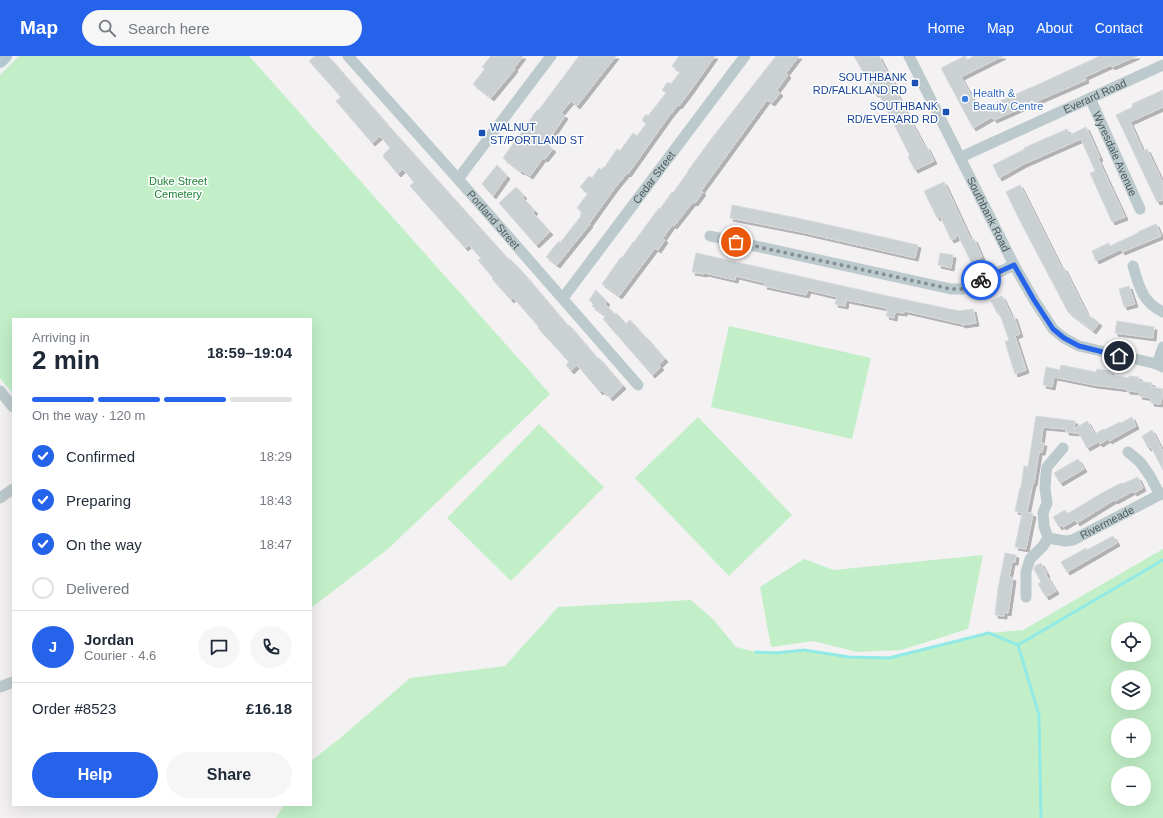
<!DOCTYPE html>
<html lang="en">
<head>
<meta charset="utf-8">
<style>
  :root { --surface:#fff; --page:#f6f6f7; --text:#1f2937; --muted:#747a83; --line:#e0e1e3; --accent:#2563eb }
  body { margin:0; font-family:Arial,sans-serif; background:var(--page); color:var(--text); height:100vh; display:flex; flex-direction:column; font-size:15px; white-space:nowrap }
  * { box-sizing:border-box; margin:0 }
  p { font-size:13px; color:var(--muted) }
  .icon { flex:none; width:22px; height:22px; fill:none; stroke:currentColor; stroke-width:2; stroke-linecap:round; stroke-linejoin:round }
  .map { position:relative; flex:1; overflow:hidden }
  .panel { position:absolute; left:12px; top:262px; width:300px; height:488px; display:flex; flex-direction:column; background:var(--surface); border-radius:0px; box-shadow:0 4px 16px #0002 }
  .panel>* { flex:none }
  .controls { position:absolute; left:1111px; top:566px; display:grid; gap:8px }
  .controls a { display:grid; place-items:center; width:40px; height:40px; border-radius:50%; background:var(--surface); box-shadow:0 4px 16px #0002; font-size:20px }
  .pin { position:absolute; display:grid; place-items:center; width:34px; height:34px; color:#fff; margin:-17px; border:2px solid #fff; border-radius:50%; box-shadow:0 1px 4px #0007 }
  .courier { position:absolute; display:grid; place-items:center; width:40px; height:40px; margin:-20px; border:3px solid #2563eb; border-radius:50%; background:#fff; color:#222; box-shadow:0 1px 5px #0007 }
  .headline em { font-style:normal; font-weight:800 }
  .headline div { display:flex; flex-direction:column-reverse }
  .headline { display:flex; align-items:center; justify-content:space-between; height:68px; padding:0 20px }
  h1 { font-size:26px; font-weight:800; line-height:30px }
  .bar { display:grid; grid-template-columns:repeat(4,1fr); gap:6px 4px; align-content:center; height:48px; padding:0 20px }
  .bar i { height:5px; border-radius:3px; background:var(--line) }
  .bar .active { background:var(--accent) }
  .bar p { grid-column:span 4 }
  .line { display:flex; align-items:center; gap:10px; padding:0 20px; border-top:1px solid var(--line) }
  .line div { flex:1 }
  .round { display:grid; place-items:center; flex:none; width:42px; height:42px; border-radius:21px; background:var(--page) }
  ol { padding:0 20px; list-style:none }
  li { display:flex; align-items:center; gap:12px; height:44px }
  li p { margin-inline-start:auto }
  li .icon { padding:4px; border-radius:50%; background:var(--accent); color:#fff; stroke-width:4 }
  li:last-child { color:var(--muted) }
  li i { width:22px; height:22px; border:2px solid var(--line); border-radius:50% }
  .button { display:flex; gap:8px; margin-top:auto; padding:8px 20px }
  .button a { flex:1; height:46px; border-radius:24px; background:var(--accent); color:#fff; font-size:16px; font-weight:800; line-height:46px; text-align:center }
  .button a+a { background:var(--page); color:var(--text) }
  header { display:flex; align-items:center; gap:24px; box-sizing:border-box; height:56px; padding:0 20px; background:var(--accent); color:#fff }
  header strong { font-size:19px }
  nav { display:flex; gap:22px; margin-inline-start:auto; font-size:14px }
  .search { width:280px; height:36px; background:var(--page); display:flex; align-items:center; gap:10px; box-sizing:border-box; padding:0 14px; border-radius:22px; color:var(--muted); font-size:15px }
  .map>svg:first-child { display:block }
  .green { fill:#c2efc8; fill-rule:evenodd }
  .lines { fill:none; stroke-linecap:round; stroke-linejoin:round }
  .stream { stroke:#91eae5; stroke-width:3 }
  .building { fill:#cbd0d3; stroke:#d6d9dc; filter:url(#shadow) }
  .minor { stroke:#bdcacd; stroke-width:11 }
  .major { stroke:#b2c8cf; stroke-width:14 }
  .done { stroke:#848f92; stroke-width:4; stroke-dasharray:0 7.2 }
  .route { stroke:#2563eb; stroke-width:5 }
  .transit-dot { fill:#1a4fb4; stroke:#fff; stroke-width:1.5 }
  .shop-dot { fill:#3f7fe0; stroke:#fff; stroke-width:1.5 }
  .labels { text-anchor:middle; dominant-baseline:central; stroke-width:3; stroke-linejoin:round; paint-order:stroke }
  .transit-label { font-size:11px; fill:#164399; stroke:#fff; text-anchor:end }
  .shop-label { font-size:11px; fill:#366cbe; stroke:#fff; text-anchor:start }
  .street-label { font-size:11px; fill:#495a5e; stroke:#fff }
  .park-label { font-size:11px; fill:#1b7f32; stroke:#fff }
</style>
</head>
<body>
<header>
<strong>Map</strong>
<div class="search"><svg class="icon" aria-label="search" viewBox="0 0 24 24"><circle cx="10" cy="10" r="6"/><path d="M15 15l6 6"/></svg>Search here</div>
<nav><a>Home</a><a>Map</a><a>About</a><a>Contact</a></nav>
</header>
<div class="map">
<svg width="1163" height="762" viewBox="0 0 1163 762">
  <defs>
    <filter id="shadow"><feDropShadow dx="3" dy="3" stdDeviation="0" flood-color="#0004"/></filter>
  </defs>
  <rect width="100%" height="100%" fill="#f3f1f2"/>
  <g class="green">
    <path d="M19,0H249L550,338L388,493L311,552V263H13V338L0,322V19Z"/>
    <path d="M729,270L871,302L852,383L711,351Z"/>
    <path d="M698,361L792,459L729,520L635,422Z"/>
    <path d="M539,368L604,431L511,525L447,462Z"/>
    <path d="M1163,493V762H276L284,749H311V705L339,683L410,622L505,610L558,551L691,544L714,564L736,591L756,596L804,594L849,601L889,602L989,577L1023,574ZM1118,573H1144V599H1118ZM1118,621H1144V647H1118ZM1118,669H1144V695H1118ZM1118,717H1144V743H1118Z"/>
    <path d="M983,499L968,573L901,594L857,596L814,585L771,591L760,531L804,503L834,514Z"/>
  </g>
  <g class="lines">
    <g class="stream">
      <path d="M1018,589L1039,659L1041,762"/>
      <path d="M1018,589L1163,504"/>
      <path d="M756,596L777,597L804,594L849,601L889,602L989,577L1018,589"/>
    </g>
  </g>
  <g class="building">
    <path d="M315,0H328L336,9L386,67L509,204L510,203L525,219L568,270L569,269L598,303L599,302L623,330L610,342L605,336L604,337L602,334L600,336L577,309L571,315L566,309L569,306L538,272L539,271L517,246L513,242L511,244L492,223L493,222L478,204L481,202L469,189L465,192L410,130L414,126L403,113L398,118L385,103L383,99L390,92L380,80L372,87L336,45L341,41L309,5Z"/>
    <path d="M491,0H523L514,12L515,13L491,42L473,28L485,13L482,11Z"/>
    <path d="M579,0H616L577,50L571,45L561,57L565,60L546,88L553,93L545,103L543,102L530,120L522,115L521,116L503,102L537,54L538,55Z"/>
    <path d="M679,0H715L691,34L679,50L678,49L669,60L628,118L627,117L614,133L589,168H590L557,209L546,201L559,185L560,187L581,160L580,159L582,156L577,152L588,137L580,131L589,120L592,122L599,112L601,114L603,111L604,112L617,93L620,95L633,77L637,80L646,68L642,64L646,58L648,60L666,37L662,34L667,27L668,26L671,28L680,16L672,10Z"/>
    <path d="M776,0H799L786,17L788,19L777,34L780,37L772,47L767,44L701,135L703,136L695,147L693,146L674,170L672,169L663,182L665,184L658,194L655,192L619,240L602,228L621,201L622,202L633,186H634L659,152L660,153L672,136L673,137L680,127L688,116H687L712,82Z"/>
    <path d="M854,0H879L889,20H890L895,29H893L909,62L925,91H927L934,105L915,114L908,101L910,100L887,54L878,37L875,38Z"/>
    <path d="M965,0L967,4L974,0H1003L961,21L979,54L1037,29L1100,0H1137L1112,11L1111,9L1085,21L1086,24L1019,53L994,64L992,61L973,72L941,12Z"/>
    <path d="M1163,34V51L1130,66L1143,95L1147,93L1163,127V144L1157,146L1116,59L1133,51L1132,48Z"/>
    <path d="M1086,71L1100,102L1098,103L1125,161L1112,166L1090,117L1095,115L1081,83L1024,108L999,122L993,109L1025,93L1024,92L1067,73L1070,79Z"/>
    <path d="M497,109L507,120L493,140L482,128Z"/>
    <path d="M944,126L971,184L974,183L982,201L971,206L957,177L956,182L951,184L940,160L937,162L924,135Z"/>
    <path d="M1020,129L1062,213L1064,212L1086,256L1091,261H1089L1093,262L1099,267L1093,275L1068,256L1018,161L1006,136Z"/>
    <path d="M516,131L524,140L522,141L535,155L533,157L550,176L536,189L499,147Z"/>
    <path d="M732,149L797,162L918,189L915,202L801,176L730,162Z"/>
    <path d="M1156,168L1161,180L1122,196L1121,193L1096,205L1092,195L1109,187L1110,190L1138,177V176Z"/>
    <path d="M696,197L883,239L959,255L973,253L976,267L962,269V268L905,255L904,257L895,256L894,262L886,260L888,254L886,253V252L846,244L845,250L835,248L837,241L808,234L806,239L764,230L765,227L736,220L735,224L705,217L704,218L692,216Z"/>
    <path d="M940,197L953,199L951,212L938,209Z"/>
    <path d="M1129,230L1135,248L1124,251L1119,233Z"/>
    <path d="M596,234L607,246L605,248L614,258L616,257L626,268L630,264L645,281H646L665,303L659,309L661,311L652,319L603,263L606,260L592,250L594,248L589,244Z"/>
    <path d="M1002,240L1012,261L1014,260L1020,278L1015,280L1026,314L1015,318L1005,286L1009,284L999,256L997,257L991,245Z"/>
    <path d="M1117,265L1154,271L1153,282L1115,277Z"/>
    <path d="M1061,309L1096,316L1097,313L1111,315L1110,319L1129,322V320L1139,321L1138,325L1152,327L1151,331L1163,333L1161,348L1151,347V342L1139,340L1140,336L1127,335V333L1094,329L1054,321L1052,331L1043,329L1046,311L1060,314Z"/>
    <path d="M1036,360L1075,365L1074,373L1087,365L1095,378L1103,373L1104,374L1120,366L1121,367L1132,361L1136,370L1109,385L1108,383L1100,388L1098,386L1087,392L1079,377L1066,376V373L1043,371L1041,387H1044L1042,396H1039L1034,427H1033L1027,456L1033,458L1026,493L1015,491L1022,457L1015,455L1020,432H1021L1024,410L1028,411Z"/>
    <path d="M1152,374L1163,396V414L1151,391L1148,392L1142,380Z"/>
    <path d="M1078,403L1084,413L1060,427L1054,417Z"/>
    <path d="M1138,421L1143,432L1134,437L1133,435L1115,445L1114,444L1077,467L1075,464L1063,471L1062,469L1059,471L1053,461L1065,454L1067,458L1102,437L1121,427L1122,428Z"/>
    <path d="M1113,480L1117,487L1067,516L1061,506L1086,492L1087,494Z"/>
    <path d="M1005,497L1016,499L1015,506H1012L1009,521L1013,522L1008,557L1004,556V560L995,559L998,533Z"/>
    <path d="M1041,507L1047,518L1046,519L1056,535L1046,541L1038,528L1041,526L1034,513L1035,510Z"/>
  </g>
  <g class="lines">
    <g class="minor">
      <path id="s1" d="M348,0L458,123L638,329"/>
      <path id="s2" d="M909,0L1014,209L1034,244L1053,273L1064,282L1079,290L1157,308L1163,311"/>
      <path id="s3" d="M1090,42L1140,153"/>
      <path id="s4" d="M961,101L1163,9"/>
      <path d="M458,123L551,0"/>
      <path d="M710,180L951,233H962L1014,209"/>
      <path d="M1133,210C1139,230 1142,246 1163,256"/>
      <path id="s5" d="M563,242L745,0"/>
      <path d="M1157,308L1163,291"/>
      <path d="M0,335L13,351"/>
      <path d="M1128,396L1140,406L1150,420L1160,439"/>
      <path d="M0,442L13,433"/>
      <path d="M1048,482L1044,470L1043,457L1047,447L1045,432L1046,418L1047,411L1063,392"/>
      <path id="s6" d="M1026,541V516L1030,503L1043,490L1048,482L1065,485L1073,484L1163,437"/>
      <path d="M0,631L13,626"/>
    </g>
    <path class="major" d="M0,5L5,0"/>
  </g>
  <g class="lines">
    <path class="done" d="M736,186L951,233H962L981,224"/>
    <path class="route" d="M981,224L1014,209L1034,244L1053,273L1064,282L1079,290L1119,300"/>
  </g>
  <g class="transit-dot">
    <rect x="911" y="23" width="8" height="8" rx="2"/>
    <rect x="942" y="52" width="8" height="8" rx="2"/>
    <rect x="478" y="73" width="8" height="8" rx="2"/>
  </g>
  <circle class="shop-dot" cx="965" cy="43" r="4"/>
  <g class="labels">
    <g class="transit-label">
      <text x="907" y="21">SOUTHBANK<tspan x="907" dy="13">RD/FALKLAND RD</tspan></text>
      <text x="938" y="50">SOUTHBANK<tspan x="938" dy="13">RD/EVERARD RD</tspan></text>
      <text x="490" y="71" text-anchor="start">WALNUT<tspan x="490" dy="13">ST/PORTLAND ST</tspan></text>
    </g>
    <g class="shop-label">
      <text x="973" y="37">Health &amp;<tspan x="973" dy="13">Beauty Centre</tspan></text>
    </g>
    <g class="street-label">
      <text stroke="none"><textPath href="#s4" startOffset="147">Everard Road</textPath></text>
      <text stroke="none"><textPath href="#s3" startOffset="61">Wyresdale Avenue</textPath></text>
      <text stroke="none"><textPath href="#s5" startOffset="151">Cedar Street</textPath></text>
      <text stroke="none"><textPath href="#s2" startOffset="177">Southbank Road</textPath></text>
      <text stroke="none"><textPath href="#s1" startOffset="219">Portland Street</textPath></text>
      <text stroke="none"><textPath href="#s6" startOffset="130">Rivermeade</textPath></text>
    </g>
    <g class="park-label">
      <text x="178" y="125">Duke Street<tspan x="178" dy="13">Cemetery</tspan></text>
    </g>
  </g>
</svg>
<div class="controls">
<a><svg class="icon" aria-label="locate" viewBox="0 0 24 24"><circle cx="12" cy="12" r="6"/><path d="M12 2v4M12 18v4M2 12h4M18 12h4"/></svg></a>
<a><svg class="icon" aria-label="layers" viewBox="0 0 24 24"><path d="M12 4l9 5-9 5-9-5zM3 14l9 5 9-5"/></svg></a>
<a>+</a>
<a>−</a>
</div>
<div class="pin" style="left:736px;top:186px;background:#ea580c"><svg class="icon" aria-label="bag" viewBox="0 0 24 24"><path d="M5 8h14l-1 12H6zM9 8a3 3 0 0 1 6 0"/></svg></div>
<div class="pin" style="left:1119px;top:300px;background:#1f2937"><svg class="icon" aria-label="home" viewBox="0 0 24 24"><path d="M3 11l9-7 9 7M6 9v11h12V9"/></svg></div>
<div class="courier" style="left:981px;top:224px"><svg class="icon" aria-label="bike" viewBox="0 0 24 24"><circle cx="6" cy="16" r="4"/><circle cx="18" cy="16" r="4"/><path d="M6 16l4-8h5l3 8M10 8l3 8H6M13 5h3"/></svg></div>
<section class="panel">
<div class="headline"><div><h1>2 min</h1><p>Arriving in</p></div><em>18:59–19:04</em></div>
<div class="bar"><i class="active"></i><i class="active"></i><i class="active"></i><i></i><p>On the way · 120 m</p></div>
<ol>
<li><svg class="icon" aria-label="check" viewBox="0 0 24 24"><path d="M5 12l5 5 9-10"/></svg>Confirmed<p>18:29</p></li>
<li><svg class="icon" aria-label="check" viewBox="0 0 24 24"><path d="M5 12l5 5 9-10"/></svg>Preparing<p>18:43</p></li>
<li><svg class="icon" aria-label="check" viewBox="0 0 24 24"><path d="M5 12l5 5 9-10"/></svg>On the way<p>18:47</p></li>
<li><i></i>Delivered</li>
</ol>
<div class="line" style="height:72px"><b class="round" style="background:var(--accent);color:#fff">J</b><div><b>Jordan</b><p>Courier · 4.6</p></div><a class="round"><svg class="icon" aria-label="chat" viewBox="0 0 24 24"><path d="M4 5h16v11H9l-5 4z"/></svg></a><a class="round"><svg class="icon" aria-label="phone" viewBox="0 0 24 24"><path d="M5 4h4l2 5-3 2q2 4 5 5l2-3 5 2v4C11 20 4 13 5 4z"/></svg></a></div>
<div class="line" style="height:52px"><div>Order #8523</div><b>£16.18</b></div>
<div class="button"><a>Help</a><a>Share</a></div>
</section>
</div>
</body>
</html>
